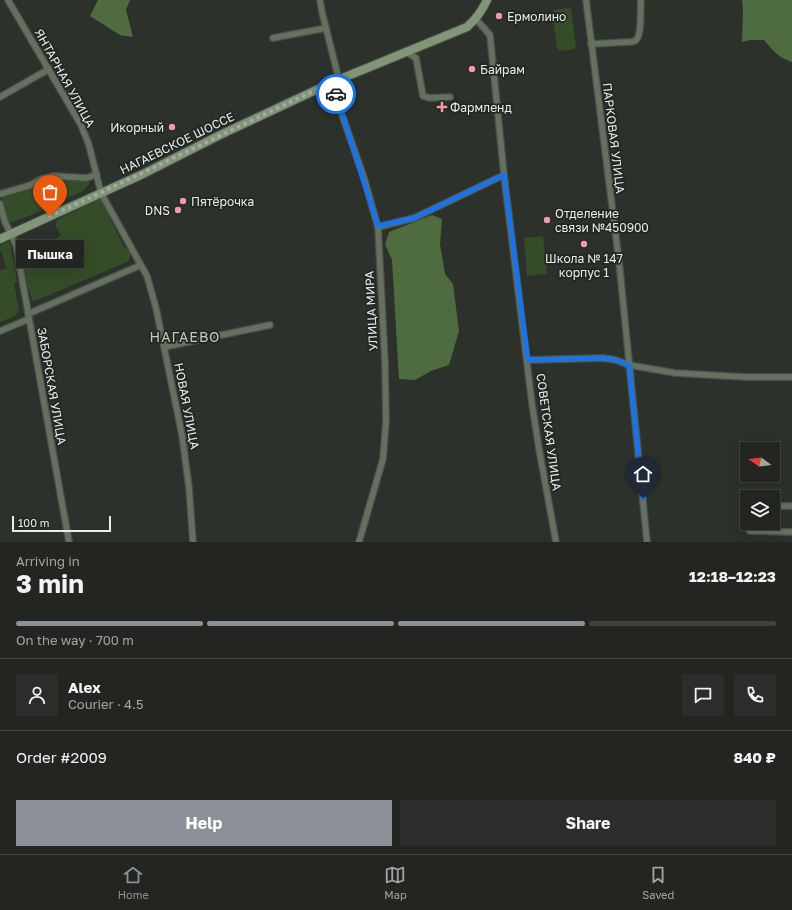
<!DOCTYPE html>
<html lang="en">
<head>
<meta charset="utf-8">
<style>
  :root { --surface:#222520; --page:#2a2d29; --text:#f1f3f6; --muted:#a2a5a5; --line:#3f423e; --accent:#8c9099 }
  body { margin:0; font-family:"Golos Text",sans-serif; background:var(--page); color:var(--text); height:100vh; display:flex; flex-direction:column; font-size:15px; white-space:nowrap }
  * { box-sizing:border-box; margin:0 }
  p { font-size:13px; color:var(--muted) }
  .icon { flex:none; width:22px; height:22px; fill:none; stroke:currentColor; stroke-width:2; stroke-linecap:round; stroke-linejoin:round }
  .map { position:relative; height:542px; overflow:hidden }
  .details { display:flex; flex-direction:column; background:var(--surface); flex:1 }
  .details>* { flex:none }
  .needle { width:26px; rotate:285deg }
  .tools { position:absolute; left:740px; top:442px; display:grid; gap:8px }
  .tools a { display:grid; place-items:center; width:40px; height:40px; border-radius:0px; background:var(--surface); box-shadow:0 4px 16px #0002,0 0 0 1px var(--line); font-size:20px }
  .scale { position:absolute; left:12px; bottom:10px; width:99px; box-sizing:border-box; padding-left:4px; border:2px solid #e9ece8; border-top:0; font-size:11px; line-height:14px; white-space:nowrap; color:#e9ece8; -webkit-text-stroke:3px #232722; paint-order:stroke }
  .pin { position:absolute; display:grid; place-items:center; width:34px; height:34px; color:#fff; margin:-41px -17px; border-radius:50% 50% 50% 0; rotate:-45deg; box-shadow:0 0 4px #0007 }
  .pin .icon { rotate:45deg }
  .courier { position:absolute; display:grid; place-items:center; width:40px; height:40px; margin:-20px; border:3px solid #1a73e8; border-radius:50%; background:#fff; color:#222; box-shadow:0 1px 5px #0007 }
  .bubble { position:absolute; height:28px; border-radius:0px; background:var(--surface); box-shadow:0 4px 16px #0002,0 0 0 1px var(--line); font-size:13px; font-weight:700; line-height:28px; text-align:center }
  .overview em { font-style:normal; font-weight:700 }
  .overview div { display:flex; flex-direction:column-reverse }
  .overview { display:flex; align-items:center; justify-content:space-between; height:68px; padding:0 16px }
  h1 { font-size:26px; font-weight:700; line-height:30px }
  .bar { display:grid; grid-template-columns:repeat(4,1fr); gap:6px 4px; align-content:center; height:48px; padding:0 16px }
  .bar i { height:5px; border-radius:3px; background:var(--line) }
  .bar .active { background:var(--accent) }
  .bar p { grid-column:span 4 }
  .line { display:flex; align-items:center; gap:10px; padding:0 16px; border-top:1px solid var(--line) }
  .line div { flex:1 }
  .round { display:grid; place-items:center; flex:none; width:42px; height:42px; border-radius:0px; background:var(--page) }
  .button { display:flex; gap:8px; margin-top:auto; padding:8px 16px }
  .button a { flex:1; height:46px; border-radius:0px; background:var(--accent); color:#fff; font-size:16px; font-weight:700; line-height:46px; text-align:center }
  .button a+a { background:var(--page); color:var(--text) }
  .menu { display:flex; justify-content:space-around; align-items:center; height:56px; border-top:1px solid var(--line); background:var(--surface); font-size:11px; color:var(--muted) }
  .menu a { display:grid; justify-items:center; gap:2px }
  .menu .active { color:var(--accent) }
  .map>svg:first-child { display:block }
  .green { fill:#344c27 }
  .water { fill:#4f6c40 }
  .lines { fill:none; stroke-linecap:round; stroke-linejoin:round }
  .street-casing { stroke:#4b4f49; stroke-width:8 }
  .secondary-casing { stroke:#4b4f49; stroke-width:10 }
  .street { stroke:#64715e; stroke-width:5.5 }
  .secondary { stroke:#819677; stroke-width:8 }
  .done { stroke:#a7aba6; stroke-width:4; stroke-dasharray:0 7.2 }
  .route { stroke:#1a73e8; stroke-width:5 }
  .poi-dot { fill:#f49aa1; stroke:#232722; stroke-width:1.5 }
  .labels { text-anchor:middle; dominant-baseline:central; stroke-width:3.5; stroke-linejoin:round; paint-order:stroke }
  .poi-label { font-size:12px; fill:#e9ece8; stroke:#232722; text-anchor:start }
  .street-label { font-size:12px; fill:#e9ece8; stroke:#232722 }
  .quarter-label { font-size:14px; letter-spacing:1px; fill:#c3c8c1; stroke:#232722 }
</style>
</head>
<body>
<div class="map">
<svg width="792" height="542" viewBox="0 0 792 542">
  <rect width="100%" height="100%" fill="#2d312b"/>
  <g class="green">
    <path d="M568,8L571,9L576,46L574,49L560,51L557,48L552,13L554,10Z"/>
    <path d="M69,178L89,181V184L83,191L29,216L9,223L1,197L43,181Z"/>
    <path d="M96,200H101L124,247L131,252L129,261L33,302L24,275L22,252L42,244L45,248L61,235L55,226L57,220Z"/>
    <path d="M543,236L547,274L527,276L524,238Z"/>
    <path d="M5,242L10,243L17,281L14,284L19,309L15,316L0,322V270L7,268L0,249V246Z"/>
  </g>
  <g class="water">
    <path d="M98,0H130L126,10L133,37L120,35L90,16Z"/>
    <path d="M742,0H792V62C778,58 773,50 764,40H750L742,42L743,10Z"/>
    <path d="M432,215L442,219L440,244L445,274L453,284L459,331L449,365L431,371L415,380L399,379L392,260L385,244L389,232Z"/>
  </g>
  <g class="lines">
    <defs>
      <g id="street">
        <path d="M8,0L81,125L89,145L101,193L147,276L156,308L182,435L189,488L193,542"/>
        <path d="M320,0L322,12L339,80"/>
        <path d="M586,0L619,261L647,542"/>
        <path d="M476,19L490,35L504,175L532,404L539,449L556,542"/>
        <path d="M273,38L326,28"/>
        <path d="M591,44L628,42C632,42 635,42 637,39C642,32 640,9 641,0"/>
        <path d="M406,52L416,58L423,96L429,98L450,97"/>
        <path d="M333,82L339,106L364,178L378,227L385,362L386,422L383,459L359,542"/>
        <path d="M0,97L49,69"/>
        <path d="M0,194L31,185L41,179L54,176L87,178L97,174"/>
        <path d="M0,204L5,222L16,245L69,542"/>
        <path d="M378,227L414,218L504,175"/>
        <path d="M28,314L141,265"/>
        <path d="M0,331L29,319"/>
        <path d="M164,347L270,325"/>
        <path d="M527,360L603,358L616,360L629,365L675,373L745,377H792"/>
        <path d="M773,506H792"/>
        <path d="M750,531L792,532"/>
      </g>
      <path id="secondary" d="M0,239L143,174L220,135L333,82L467,27C476,19 482,11 487,0"/>
    </defs>
    <use href="#street" class="street-casing"/>
    <use href="#secondary" class="secondary-casing"/>
    <use href="#street" class="street"/>
    <use href="#secondary" class="secondary"/>
  </g>
  <g class="lines">
    <path class="done" d="M50,216C145,173 238,126 333,82L336,94"/>
    <path class="route" d="M336,94L378,226L414,218L497,178L504,175L528,360L603,358L616,360L629,365L643,498"/>
  </g>
  <g class="poi-dot">
    <circle cx="499" cy="16" r="4"/>
    <circle cx="472" cy="69" r="4"/>
    <path d="M440 101h4v4h4v4h-4v4h-4v-4h-4v-4h4z"/>
    <circle cx="172" cy="127" r="4"/>
    <circle cx="183" cy="201" r="4"/>
    <circle cx="178" cy="210" r="4"/>
    <circle cx="547" cy="220" r="4"/>
    <circle cx="584" cy="244" r="4"/>
  </g>
  <g class="labels">
    <g class="poi-label">
      <text x="507" y="16">Ермолино</text>
      <text x="480" y="69">Байрам</text>
      <text x="450" y="107">Фармленд</text>
      <text x="164" y="127" text-anchor="end">Икорный</text>
      <text x="191" y="201">Пятёрочка</text>
      <text x="170" y="210" text-anchor="end">DNS</text>
      <text x="555" y="213">Отделение<tspan x="555" dy="14">связи №450900</tspan></text>
      <text x="584" y="258" text-anchor="middle">Школа № 147<tspan x="584" dy="14">корпус 1</tspan></text>
    </g>
    <g class="street-label">
      <text transform="translate(65 78) rotate(61)">ЯНТАРНАЯ УЛИЦА</text>
      <text transform="translate(614 138) rotate(83)">ПАРКОВАЯ УЛИЦА</text>
      <text transform="translate(177 143) rotate(-26)">НАГАЕВСКОЕ ШОССЕ</text>
      <text transform="translate(371 311) rotate(-93)">УЛИЦА МИРА</text>
      <text transform="translate(52 386) rotate(80)">ЗАБОРСКАЯ УЛИЦА</text>
      <text transform="translate(187 406) rotate(79)">НОВАЯ УЛИЦА</text>
      <text transform="translate(549 432) rotate(82)">СОВЕТСКАЯ УЛИЦА</text>
    </g>
    <g class="quarter-label">
      <text x="185" y="336">НАГАЕВО</text>
    </g>
  </g>
</svg>
<div class="tools">
<a><svg class="needle" viewBox="-14 -14 28 28"><path d="M0-13l5 13h-10z" fill="#e53935"/><path d="M0 13l5-13h-10z" fill="#a2a5a5"/></svg></a>
<a><svg class="icon" aria-label="layers" viewBox="0 0 24 24"><path d="M12 4l9 5-9 5-9-5zM3 14l9 5 9-5"/></svg></a>
</div>
<div class="scale">100 m</div>
<div class="pin" style="left:50px;top:216px;background:#ea580c"><svg class="icon" aria-label="bag" viewBox="0 0 24 24"><path d="M5 8h14l-1 12H6zM9 8a3 3 0 0 1 6 0"/></svg></div>
<div class="pin" style="left:643px;top:498px;background:#1f2937"><svg class="icon" aria-label="home" viewBox="0 0 24 24"><path d="M3 11l9-7 9 7M6 9v11h12V9"/></svg></div>
<div class="courier" style="left:336px;top:94px"><svg class="icon" aria-label="car" viewBox="0 0 24 24"><path d="M5 17H2v-5l4-1 3-4h7l3 4 3 1v5h-3M9 17h6M6 11h13"/><circle cx="7" cy="17" r="2"/><circle cx="17" cy="17" r="2"/></svg></div>
<div class="bubble" style="left:16px;top:240px;width:68px">Пышка</div>
</div>
<section class="details">
<div class="overview"><div><h1>3 min</h1><p>Arriving in</p></div><em>12:18–12:23</em></div>
<div class="bar"><i class="active"></i><i class="active"></i><i class="active"></i><i></i><p>On the way · 700 m</p></div>
<div class="line" style="height:72px"><a class="round"><svg class="icon" aria-label="person" viewBox="0 0 24 24"><circle cx="12" cy="8" r="4"/><path d="M4 21q1-7 8-7t8 7"/></svg></a><div><b>Alex</b><p>Courier · 4.5</p></div><a class="round"><svg class="icon" aria-label="chat" viewBox="0 0 24 24"><path d="M4 5h16v11H9l-5 4z"/></svg></a><a class="round"><svg class="icon" aria-label="phone" viewBox="0 0 24 24"><path d="M5 4h4l2 5-3 2q2 4 5 5l2-3 5 2v4C11 20 4 13 5 4z"/></svg></a></div>
<div class="line" style="height:52px"><div>Order #2009</div><b>840 ₽</b></div>
<div class="button"><a>Help</a><a>Share</a></div>
</section>
<nav class="menu">
<a class="active"><svg class="icon" aria-label="home" viewBox="0 0 24 24"><path d="M3 11l9-7 9 7M6 9v11h12V9"/></svg>Home</a>
<a><svg class="icon" aria-label="map" viewBox="0 0 24 24"><path d="M3 6l6-2 6 2 6-2v14l-6 2-6-2-6 2zM9 4v14M15 6v14"/></svg>Map</a>
<a><svg class="icon" aria-label="saved" viewBox="0 0 24 24"><path d="M7 4h10v16l-5-4-5 4z"/></svg>Saved</a>
</nav>
</body>
</html>
